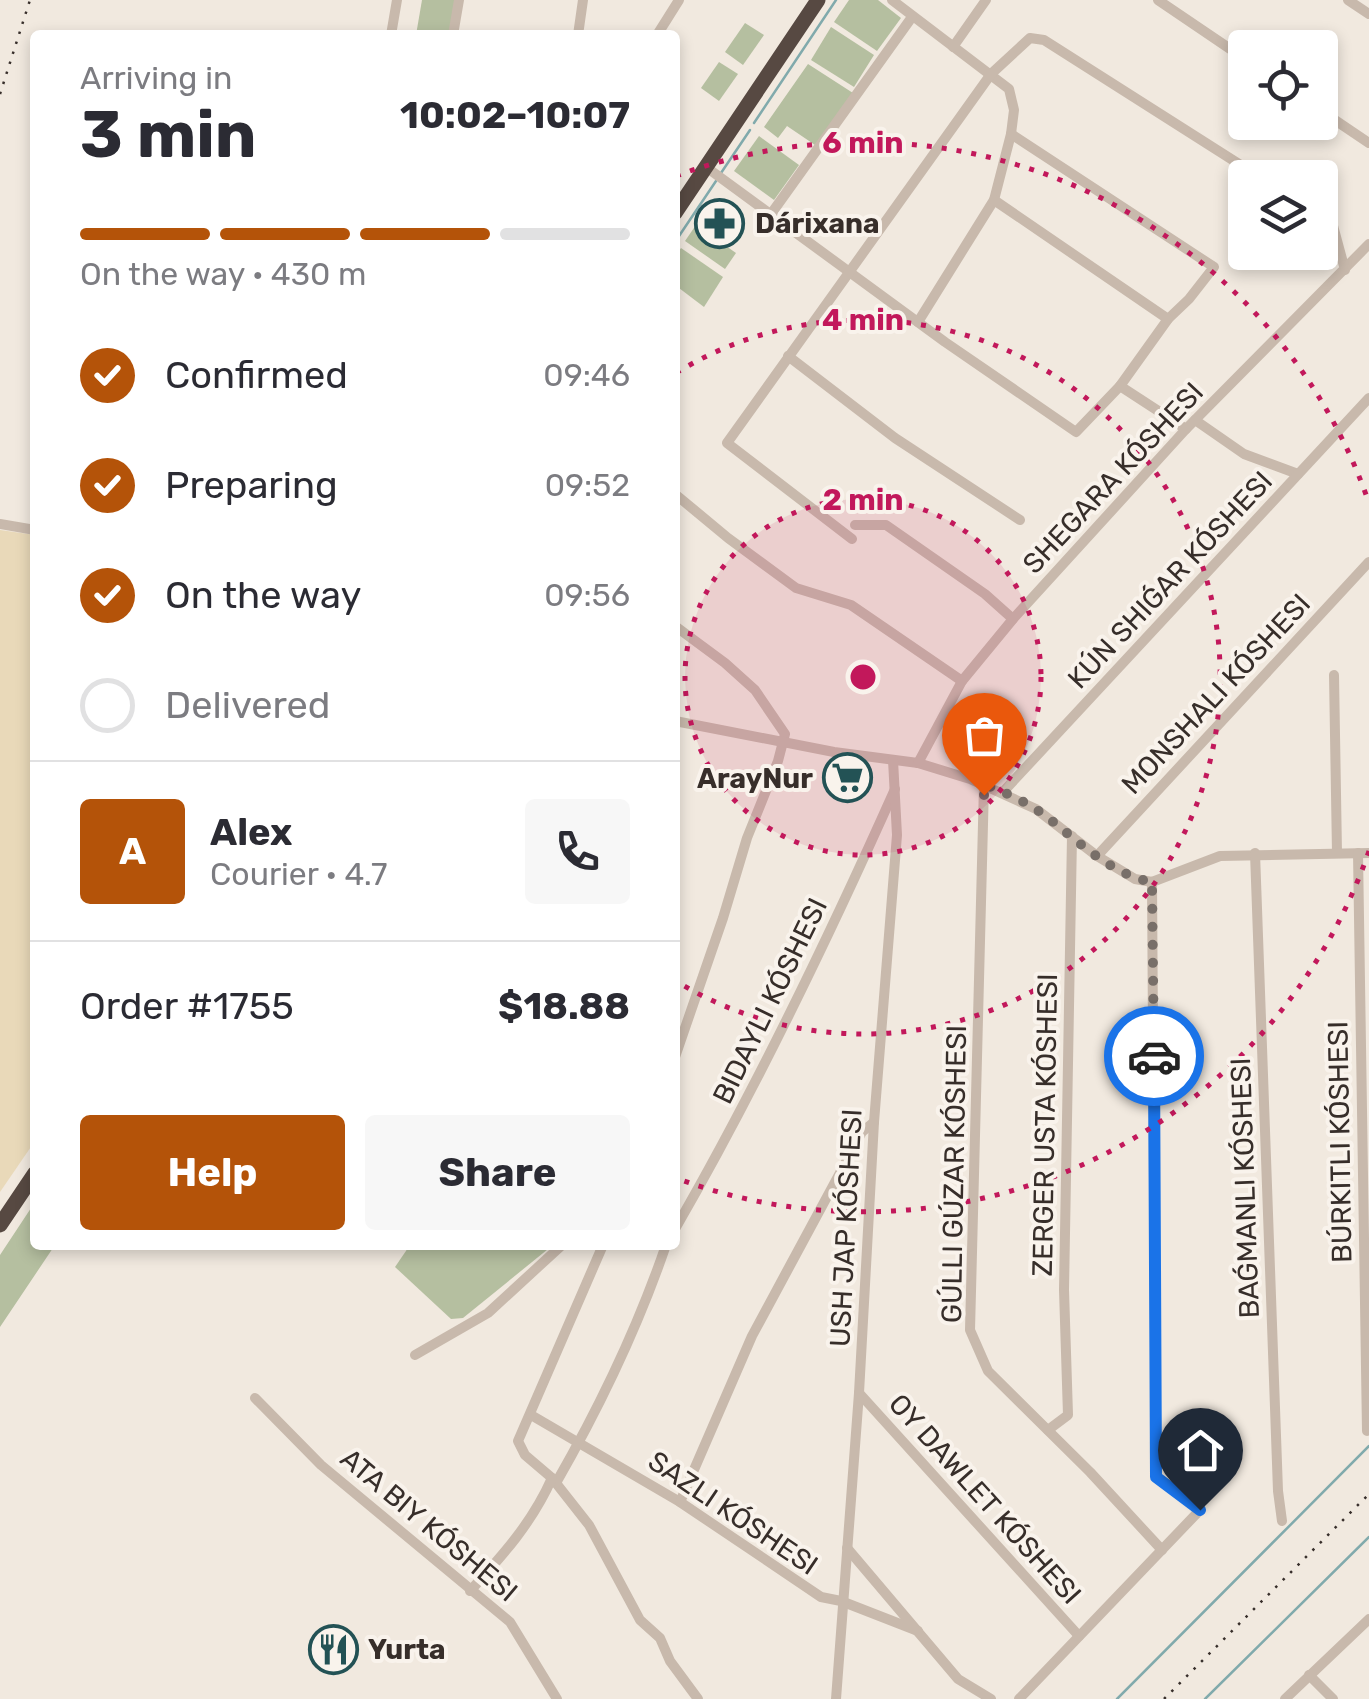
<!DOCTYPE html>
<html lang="en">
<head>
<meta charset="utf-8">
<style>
  :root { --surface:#fff; --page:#f7f7f7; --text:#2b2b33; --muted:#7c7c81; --line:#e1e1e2; --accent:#b45309 }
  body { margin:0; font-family:Rubik,sans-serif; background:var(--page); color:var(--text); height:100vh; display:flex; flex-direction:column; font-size:38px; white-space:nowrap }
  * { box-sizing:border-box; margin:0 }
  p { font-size:32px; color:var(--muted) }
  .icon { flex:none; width:55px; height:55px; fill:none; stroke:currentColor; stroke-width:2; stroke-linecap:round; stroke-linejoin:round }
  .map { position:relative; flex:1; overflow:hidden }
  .panel { position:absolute; left:30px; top:30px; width:650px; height:1220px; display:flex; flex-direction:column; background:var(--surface); border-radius:10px; box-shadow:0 5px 15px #0003 }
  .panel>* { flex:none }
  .tools { position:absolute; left:1228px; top:30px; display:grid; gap:20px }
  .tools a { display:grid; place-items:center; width:110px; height:110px; border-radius:10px; background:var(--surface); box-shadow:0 5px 15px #0003; font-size:50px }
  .pin { position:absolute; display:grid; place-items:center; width:85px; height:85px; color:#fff; margin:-102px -42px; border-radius:50% 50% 50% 0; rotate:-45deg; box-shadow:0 0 10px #0007 }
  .pin .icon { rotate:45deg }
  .courier { position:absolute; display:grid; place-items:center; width:100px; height:100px; margin:-50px; border:8px solid #1a73e8; border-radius:50%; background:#fff; color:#222; box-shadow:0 2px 12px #0007 }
  .summary em { font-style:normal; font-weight:700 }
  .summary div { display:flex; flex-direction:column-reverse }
  .summary { display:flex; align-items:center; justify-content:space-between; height:170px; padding:0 50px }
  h1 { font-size:65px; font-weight:700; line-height:75px }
  .bar { display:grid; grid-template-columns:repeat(4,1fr); gap:15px 10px; align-content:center; height:120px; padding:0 50px }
  .bar i { height:12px; border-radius:8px; background:var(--line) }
  .bar .on { background:var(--accent) }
  .bar p { grid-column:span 4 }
  .line { display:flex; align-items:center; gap:25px; padding:0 50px; border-top:2px solid var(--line) }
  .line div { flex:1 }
  .round { display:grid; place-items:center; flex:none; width:105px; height:105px; border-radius:10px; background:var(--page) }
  ol { padding:0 50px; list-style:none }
  li { display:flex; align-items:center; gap:30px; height:110px }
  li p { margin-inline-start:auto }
  li .icon { padding:10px; border-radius:50%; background:var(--accent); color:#fff; stroke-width:4 }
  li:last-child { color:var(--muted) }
  li i { width:55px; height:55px; border:5px solid var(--line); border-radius:50% }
  .primary-button { display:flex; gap:20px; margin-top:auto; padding:20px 50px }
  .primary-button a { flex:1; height:115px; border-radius:10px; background:var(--accent); color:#fff; font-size:40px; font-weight:700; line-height:115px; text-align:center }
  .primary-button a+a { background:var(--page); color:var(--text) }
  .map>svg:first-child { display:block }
  .green { fill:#b5bfa0 }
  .sand { fill:#e9d9b9 }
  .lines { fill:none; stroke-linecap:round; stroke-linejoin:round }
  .stream { stroke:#81aaac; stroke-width:2.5 }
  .minor { stroke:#c8b9ac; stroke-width:10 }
  .highway { stroke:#574942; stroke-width:15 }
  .rail { stroke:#372e2a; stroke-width:2.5; stroke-dasharray:2.5 8; stroke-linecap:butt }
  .done { stroke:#786f69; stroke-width:10; stroke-dasharray:0 18 }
  .route { stroke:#1a73e8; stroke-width:12 }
  .ring { fill:none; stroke:#c2185b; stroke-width:5; stroke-dasharray:5 10 }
  .labels { text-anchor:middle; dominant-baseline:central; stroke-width:8; stroke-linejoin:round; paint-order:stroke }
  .poi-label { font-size:28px; font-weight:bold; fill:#372e2a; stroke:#f9f3ec; text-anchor:start }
  .street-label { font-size:28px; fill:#372e2a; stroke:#f9f3ec }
  .centre { fill:#c2185b; stroke:#f9f3ec; stroke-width:5 }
  .ring-label { font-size:30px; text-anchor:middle; font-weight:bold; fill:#c2185b; stroke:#f9f3ec; stroke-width:8; stroke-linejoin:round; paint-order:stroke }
</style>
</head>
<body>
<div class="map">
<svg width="1369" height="1699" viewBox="0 0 1369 1699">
  <rect width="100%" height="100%" fill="#f1e9df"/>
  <g class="green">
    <path d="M422,0H456L451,35H416Z"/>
    <path d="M849,0H878L901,18L877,51L834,22Z"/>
    <path d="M745,23L764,35L743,65L725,52Z"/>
    <path d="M831,27L874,55L854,87L811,60Z"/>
    <path d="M719,62L738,74L719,101L701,88Z"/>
    <path d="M808,64L853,93L815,145L787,126L778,138L764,127Z"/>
    <path d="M759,136L799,165L774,200L734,171Z"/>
    <path d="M696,225L736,253L725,269L685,241Z"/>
    <path d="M681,248L723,277L704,307L675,285V257Z"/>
    <path d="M35,1202V1245H55L0,1327V1255Z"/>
    <path d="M410,1245H553L463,1318L451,1319L395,1267Z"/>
  </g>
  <path class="sand" d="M0,530L35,535V1141L0,1192Z"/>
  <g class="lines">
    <g class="stream">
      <path d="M754,123L836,0"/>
      <path d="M721,173L750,130"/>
      <path d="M675,242L716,181"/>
      <path d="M1117,1699L1369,1446"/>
      <path d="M1205,1699L1369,1537"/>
    </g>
    <g class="minor">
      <path d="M892,0L1009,89L1014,110L1011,134L994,200L918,322"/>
      <path d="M1158,0L1245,59"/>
      <path d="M1348,0L1369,14"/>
      <path d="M391,35L397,0"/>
      <path d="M453,35L459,0"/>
      <path d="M578,35L583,0"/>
      <path d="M657,35L679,0"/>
      <path d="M953,47L986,0"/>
      <path d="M1320,110L1369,143"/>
      <path d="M706,167L945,342L1076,432L1120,386L1168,319L1189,299L1214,267L1011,134"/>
      <path d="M994,200L1168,319"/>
      <path d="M771,214L912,17"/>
      <path d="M1320,215L1332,222L1345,270"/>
      <path d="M788,356L895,438L1020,520"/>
      <path d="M1120,386L1186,429"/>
      <path d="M1195,420L1244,454L1298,474"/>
      <path d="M675,494L728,538L796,588L851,605L962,681"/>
      <path d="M0,524L35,530"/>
      <path d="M855,525H886L985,594L1013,619"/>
      <path d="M852,539L727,443L991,74L1030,38L1044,40L1261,178"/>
      <path d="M675,626L725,663L755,690L785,734L778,761L747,838L723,918L675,1057"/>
      <path d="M1334,675L1337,853"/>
      <path d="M675,721L834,752L918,763L970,779L1036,809L1097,856L1135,879L1152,882L1220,856L1369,853"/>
      <path d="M918,763L962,681L1013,619L1186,429L1369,244"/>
      <path d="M984,785L970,1330L988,1371L1090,1472L1162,1550"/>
      <path d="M1003,792L1369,398"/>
      <path d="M1255,853L1278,1491L1282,1521"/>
      <path d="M1358,853L1367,1431"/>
      <path d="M1097,856L1369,562"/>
      <path d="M675,1229C757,1087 828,939 895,789"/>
      <path d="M603,1245L518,1441L525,1455L552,1478L589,1525L640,1620L660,1638L670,1661L698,1699"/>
      <path d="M415,1355L488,1313L562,1245"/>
      <path d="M859,1393L1079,1636"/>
      <path d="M255,1398L321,1465L510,1622L557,1699"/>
      <path d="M531,1415L680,1502L821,1597L841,1601L918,1631"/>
      <path d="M1048,1430L1068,1415L1064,1290L1072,836"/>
      <path d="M556,1483C599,1408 638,1327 666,1245"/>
      <path d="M680,1502L752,1336L862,1132L874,1122"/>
      <path d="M847,1548L958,1679L991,1699"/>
      <path d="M470,1591C503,1555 532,1523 552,1478"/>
      <path d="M1309,1675L1333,1699"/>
      <path d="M836,1699L859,1393L874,1122L897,835L893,760"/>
      <path d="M1019,1699L1200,1510L1156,1477L1152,882"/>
      <path d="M1285,1699L1369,1619"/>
    </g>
    <g class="highway">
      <path d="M675,213L818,0"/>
      <path d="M0,1225L35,1173"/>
    </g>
    <g class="rail">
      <path d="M0,94L30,0"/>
      <path d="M1164,1699L1369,1494"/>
    </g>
  </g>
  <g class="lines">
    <path class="done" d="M984,795V784C1003,792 1023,800 1040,812C1075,837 1108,874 1152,882L1154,1056"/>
    <path class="route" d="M1154,1056L1156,1477L1200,1510"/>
  </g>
  <circle cx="863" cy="677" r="178" fill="#c2185b" fill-opacity=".12"/>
  <g class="ring">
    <circle cx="863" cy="677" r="178"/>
    <path d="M676 373A357 357 0 1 1 676 981"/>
    <path d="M1369 851A535 535 0 0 1 676 1178M676 176A535 535 0 0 1 1369 503"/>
  </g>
  <defs>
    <symbol id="pharmacy-ring" viewBox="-11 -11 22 22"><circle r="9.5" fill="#f9f3ec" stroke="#235255" stroke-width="1.5"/><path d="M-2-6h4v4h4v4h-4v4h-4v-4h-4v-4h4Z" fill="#235255"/></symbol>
    <symbol id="supermarket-ring" viewBox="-11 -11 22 22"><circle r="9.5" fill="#f9f3ec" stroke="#235255" stroke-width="1.5"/><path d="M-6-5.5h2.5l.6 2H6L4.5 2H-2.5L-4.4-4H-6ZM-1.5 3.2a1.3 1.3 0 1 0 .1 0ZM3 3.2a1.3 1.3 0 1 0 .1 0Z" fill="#235255"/></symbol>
    <symbol id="restaurant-ring" viewBox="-11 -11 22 22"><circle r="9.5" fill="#f9f3ec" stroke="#235255" stroke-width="1.5"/><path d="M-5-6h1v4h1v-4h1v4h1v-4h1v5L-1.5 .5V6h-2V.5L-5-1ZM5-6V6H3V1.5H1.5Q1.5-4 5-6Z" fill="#235255"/></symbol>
  </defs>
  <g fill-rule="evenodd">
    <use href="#pharmacy-ring" x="692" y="196" width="55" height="55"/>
    <use href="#supermarket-ring" x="820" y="750" width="55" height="55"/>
    <use href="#restaurant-ring" x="306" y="1622" width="55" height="55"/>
  </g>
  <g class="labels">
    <g class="poi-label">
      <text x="755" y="223">Dárixana</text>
      <text x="813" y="778" text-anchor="end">ArayNur</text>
      <text x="368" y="1649">Yurta</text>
    </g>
    <g class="street-label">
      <text transform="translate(1113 478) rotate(-47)">SHEGARA KÓSHESI</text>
      <text transform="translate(1170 580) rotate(-47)">KÚN SHIǴAR KÓSHESI</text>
      <text transform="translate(1216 694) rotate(-47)">MONSHALI KÓSHESI</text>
      <text transform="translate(770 1001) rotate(-64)">BIDAYLI KÓSHESI</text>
      <text transform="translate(1045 1125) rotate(-89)">ZERGER USTA KÓSHESI</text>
      <text transform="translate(1340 1142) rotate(-91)">BÚRKITLI KÓSHESI</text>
      <text transform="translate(954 1174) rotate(-89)">GÚLLI GÚZAR KÓSHESI</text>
      <text transform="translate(1245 1188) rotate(-92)">BAǴMANLI KÓSHESI</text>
      <text transform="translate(846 1228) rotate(-87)">USH JAP KÓSHESI</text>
      <text transform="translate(985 1499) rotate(48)">OY DAWLET KÓSHESI</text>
      <text transform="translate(733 1513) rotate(34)">SAZLI KÓSHESI</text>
      <text transform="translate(429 1525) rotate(40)">ATA BIY KÓSHESI</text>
    </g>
  </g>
  <circle cx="863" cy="677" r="15" class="centre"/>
  <g class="ring-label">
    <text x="863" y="153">6 min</text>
    <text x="863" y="330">4 min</text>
    <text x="863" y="510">2 min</text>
  </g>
</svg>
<div class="tools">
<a><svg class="icon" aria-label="locate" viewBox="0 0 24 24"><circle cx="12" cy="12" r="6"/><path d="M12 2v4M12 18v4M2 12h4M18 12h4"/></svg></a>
<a><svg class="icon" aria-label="layers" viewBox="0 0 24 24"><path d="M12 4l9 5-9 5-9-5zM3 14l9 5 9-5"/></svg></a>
</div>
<div class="pin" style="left:984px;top:795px;background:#ea580c"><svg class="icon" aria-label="bag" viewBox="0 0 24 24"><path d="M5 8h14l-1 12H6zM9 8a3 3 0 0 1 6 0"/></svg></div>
<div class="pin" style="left:1200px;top:1510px;background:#1f2937"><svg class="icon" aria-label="home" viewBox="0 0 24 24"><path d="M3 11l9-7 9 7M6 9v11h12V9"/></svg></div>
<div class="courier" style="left:1154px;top:1056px"><svg class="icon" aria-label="car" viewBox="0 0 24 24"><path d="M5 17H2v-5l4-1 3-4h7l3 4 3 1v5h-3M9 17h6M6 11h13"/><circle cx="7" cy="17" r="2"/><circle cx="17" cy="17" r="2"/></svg></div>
<section class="panel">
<div class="summary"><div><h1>3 min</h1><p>Arriving in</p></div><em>10:02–10:07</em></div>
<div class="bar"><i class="on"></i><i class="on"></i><i class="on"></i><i></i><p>On the way · 430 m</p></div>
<ol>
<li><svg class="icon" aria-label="check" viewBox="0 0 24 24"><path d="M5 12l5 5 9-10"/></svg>Confirmed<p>09:46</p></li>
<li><svg class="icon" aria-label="check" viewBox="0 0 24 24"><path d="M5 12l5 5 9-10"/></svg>Preparing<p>09:52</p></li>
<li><svg class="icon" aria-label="check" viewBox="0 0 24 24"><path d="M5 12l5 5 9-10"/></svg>On the way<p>09:56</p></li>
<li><i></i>Delivered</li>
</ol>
<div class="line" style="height:180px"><b class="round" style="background:var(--accent);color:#fff">A</b><div><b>Alex</b><p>Courier · 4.7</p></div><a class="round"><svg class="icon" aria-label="phone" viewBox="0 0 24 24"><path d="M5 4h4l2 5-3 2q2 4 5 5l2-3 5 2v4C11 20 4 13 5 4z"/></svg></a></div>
<div class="line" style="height:130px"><div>Order #1755</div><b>$18.88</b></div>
<div class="primary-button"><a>Help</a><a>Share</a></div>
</section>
</div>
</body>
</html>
